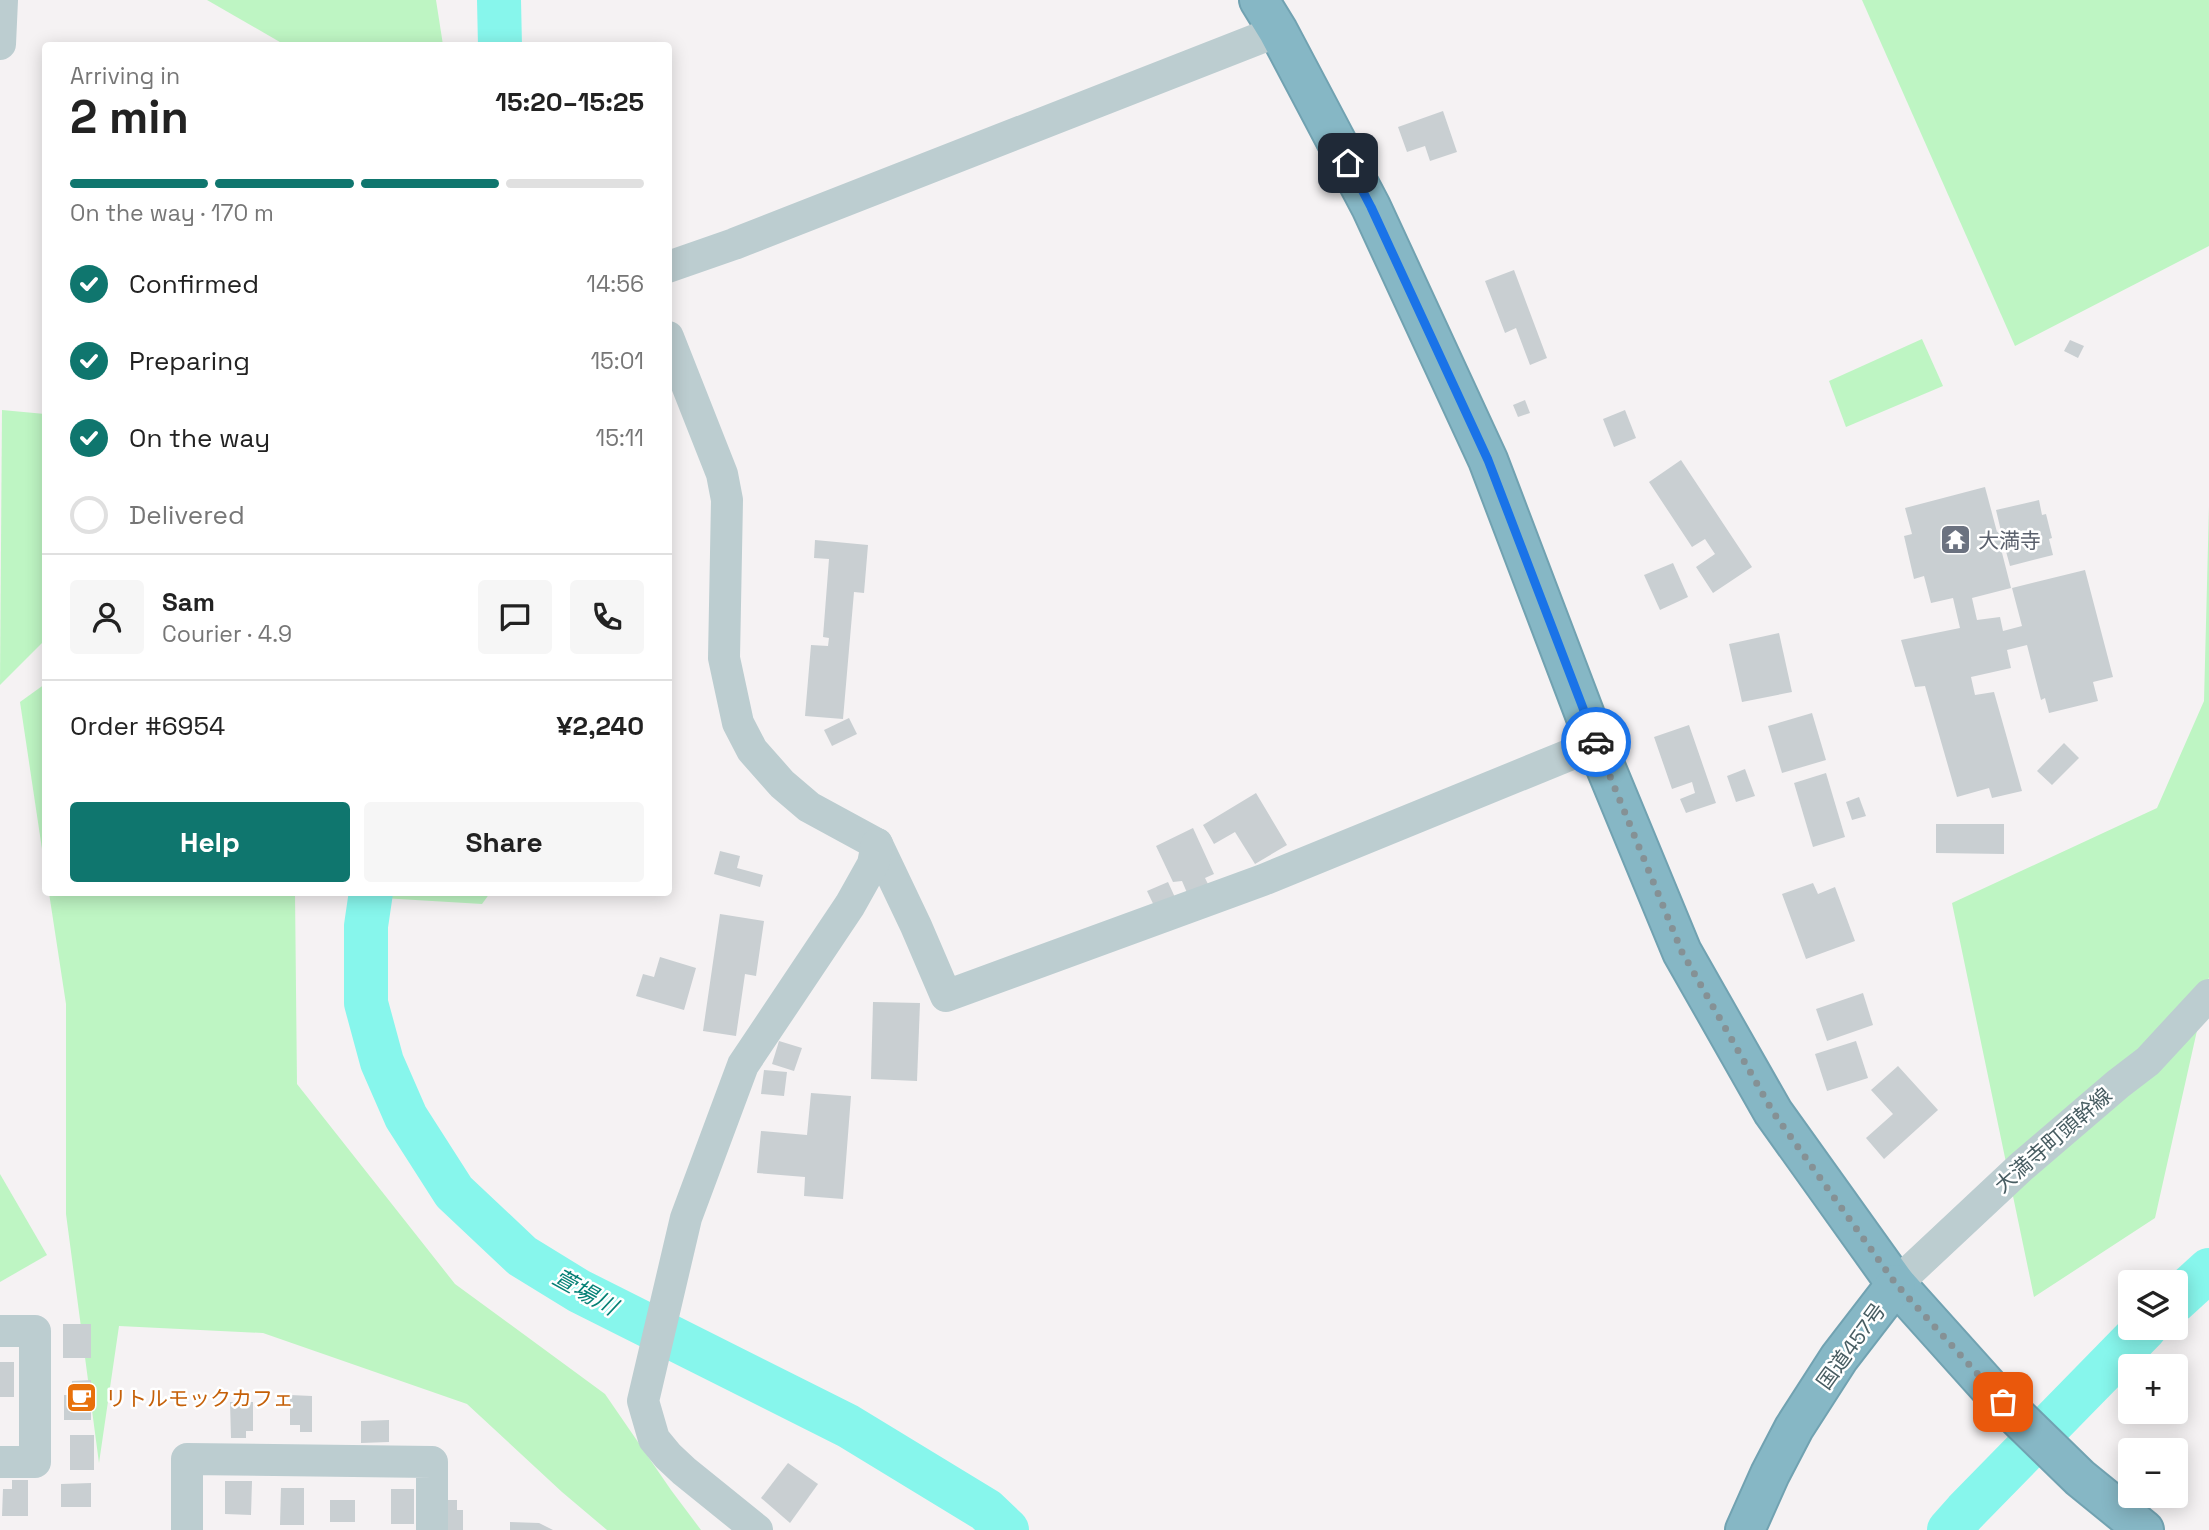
<!DOCTYPE html>
<html lang="en">
<head>
<meta charset="utf-8">
<style>
  :root { --surface:#fff; --page:#f6f6f6; --text:#222; --muted:#767676; --line:#e0e0e0; --accent:#0f766e }
  body { margin:0; font-family:"Space Grotesk","Noto Sans JP",sans-serif; background:var(--page); color:var(--text); height:100vh; display:flex; flex-direction:column; font-size:26px; white-space:nowrap }
  * { box-sizing:border-box; margin:0 }
  p { font-size:23px; color:var(--muted) }
  .icon { flex:none; width:38px; height:38px; fill:none; stroke:currentColor; stroke-width:2; stroke-linecap:round; stroke-linejoin:round }
  .map { position:relative; flex:1; overflow:hidden }
  .sheet { position:absolute; left:42px; top:42px; width:630px; height:854px; display:flex; flex-direction:column; background:var(--surface); border-radius:7px; box-shadow:0 4px 18px #0003 }
  .sheet>* { flex:none }
  .controls { position:absolute; left:2118px; top:1270px; display:grid; gap:14px }
  .controls a { display:grid; place-items:center; width:70px; height:70px; border-radius:7px; background:var(--surface); box-shadow:0 4px 18px #0003; font-size:35px }
  .pin { position:absolute; display:grid; place-items:center; width:60px; height:60px; color:#fff; margin:-30px; border-radius:14px; box-shadow:0 4px 10px #0006 }
  .courier { position:absolute; display:grid; place-items:center; width:70px; height:70px; margin:-35px; border:5px solid #1a73e8; border-radius:50%; background:#fff; color:#222; box-shadow:0 2px 9px #0007 }
  .headline em { font-style:normal; font-weight:700 }
  .headline div { display:flex; flex-direction:column-reverse }
  .headline { display:flex; align-items:center; justify-content:space-between; height:119px; padding:0 28px }
  h1 { font-size:46px; font-weight:700; line-height:52px }
  .bar { display:grid; grid-template-columns:repeat(4,1fr); gap:10px 7px; align-content:center; height:84px; padding:0 28px }
  .bar i { height:9px; border-radius:5px; background:var(--line) }
  .bar .current { background:var(--accent) }
  .bar p { grid-column:span 4 }
  .line { display:flex; align-items:center; gap:18px; padding:0 28px; border-top:2px solid var(--line) }
  .line div { flex:1 }
  .round { display:grid; place-items:center; flex:none; width:74px; height:74px; border-radius:7px; background:var(--page) }
  ol { padding:0 28px; list-style:none }
  li { display:flex; align-items:center; gap:21px; height:77px }
  li p { margin-inline-start:auto }
  li .icon { padding:7px; border-radius:50%; background:var(--accent); color:#fff; stroke-width:4 }
  li:last-child { color:var(--muted) }
  li i { width:38px; height:38px; border:4px solid var(--line); border-radius:50% }
  .action { display:flex; gap:14px; margin-top:auto; padding:14px 28px }
  .action a { flex:1; height:80px; border-radius:7px; background:var(--accent); color:#fff; font-size:28px; font-weight:700; line-height:80px; text-align:center }
  .action a+a { background:var(--page); color:var(--text) }
  .map>svg:first-child { display:block }
  .green { fill:#bef5c3 }
  .lines { fill:none; stroke-linecap:round; stroke-linejoin:round }
  .river { stroke:#87f6ec; stroke-width:44 }
  .building { fill:#c9cfd2 }
  .highway-casing { stroke:#71a2b1; stroke-width:42 }
  .minor { stroke:#bccdd0; stroke-width:32 }
  .highway { stroke:#86b7c5; stroke-width:38 }
  .done { stroke:#859195; stroke-width:7; stroke-dasharray:0 12.6 }
  .route { stroke:#1a73e8; stroke-width:9 }
  .labels { text-anchor:middle; dominant-baseline:central; stroke-width:5; stroke-linejoin:round; paint-order:stroke }
  .worship-label { font-size:21px; fill:#5b616d; stroke:#fff; text-anchor:start }
  .street-label { font-size:21px; fill:#485d62; stroke:#fff }
  .food-label { font-size:21px; fill:#c56008; stroke:#fff; text-anchor:start }
  .water-label { font-size:23px; font-style:italic; fill:#068176; stroke:#fff }
</style>
</head>
<body>
<div class="map">
<svg width="2209" height="1530" viewBox="0 0 2209 1530">
  <rect width="100%" height="100%" fill="#f5f2f3"/>
  <g class="green">
    <path d="M207,0H436L443,45H285Z"/>
    <path d="M1862,0H2209V246L2015,346Z"/>
    <path d="M1922,339L1943,386L1846,427L1829,381Z"/>
    <path d="M2,410L45,414L46,639L0,685Z"/>
    <path d="M2209,506V977L2155,1218L2034,1297L1952,903L2157,808L2204,701Z"/>
    <path d="M45,684V869L20,702Z"/>
    <path d="M49,893H295L297,1084L455,1284L605,1394L671,1490L701,1530H607L562,1492L467,1404L263,1333L119,1326L99,1463L66,1214V1004Z"/>
    <path d="M299,893H490L482,904Z"/>
    <path d="M0,1174L47,1255L0,1282Z"/>
  </g>
  <g class="lines">
    <g class="river">
      <path d="M499,0L500,46"/>
      <path d="M371,892L366,926V1003L382,1062L406,1117L454,1192L522,1256L579,1291L848,1426L986,1510L1007,1530"/>
      <path d="M2175,1301L2209,1270"/>
      <path d="M1949,1530L1965,1512L2145,1328"/>
    </g>
  </g>
  <g class="building">
    <path d="M1443,111L1457,152L1430,161L1425,146L1407,152L1398,127Z"/>
    <path d="M1514,270L1547,358L1530,365L1516,328L1505,333L1485,281Z"/>
    <path d="M2070,340L2084,346L2078,358L2064,351Z"/>
    <path d="M1525,400L1530,413L1518,417L1513,405Z"/>
    <path d="M1625,410L1636,438L1614,447L1603,419Z"/>
    <path d="M1681,460L1752,567L1713,593L1696,567L1715,554L1705,539L1692,547L1649,482Z"/>
    <path d="M1985,487L1997,532L2001,531L1996,510L2039,500L2042,515L2046,514L2052,538L2049,539L2053,555L2010,566L2004,544L2000,545L2011,588L1972,598L1977,620L2000,617L2003,631L2022,626L2012,588L2085,570L2113,677L2093,682L2098,701L2049,713L2045,698L2041,700L2027,645L2007,650L2011,668L1971,677L1975,695L1994,692L2022,791L1992,798L1989,788L1957,797L1925,686L1915,687L1901,640L1960,628L1953,598L1931,603L1924,576L1914,579L1904,536L1912,534L1905,508Z"/>
    <path d="M815,540L868,545L864,593L854,592L843,719L805,716L811,645L828,646L829,638L823,637L829,559L814,558Z"/>
    <path d="M1673,563L1688,597L1660,610L1644,575Z"/>
    <path d="M1779,633L1792,692L1742,702L1729,644Z"/>
    <path d="M1812,713L1826,760L1782,773L1768,726Z"/>
    <path d="M849,718L857,734L832,746L824,730Z"/>
    <path d="M1689,725L1716,803L1686,813L1680,799L1695,793L1692,782L1672,789L1654,737Z"/>
    <path d="M2064,743L2079,758L2052,785L2037,771Z"/>
    <path d="M1745,769L1755,796L1736,802L1727,776Z"/>
    <path d="M1826,773L1845,837L1813,847L1794,783Z"/>
    <path d="M1256,793L1287,845L1255,864L1235,832L1214,844L1203,825Z"/>
    <path d="M1859,797L1866,816L1852,820L1846,802Z"/>
    <path d="M1936,824H2004V854L1936,853Z"/>
    <path d="M1193,828L1214,874L1205,878L1212,892L1191,902L1182,881L1173,882L1156,846Z"/>
    <path d="M720,851L740,856L737,868L763,875L760,887L714,874Z"/>
    <path d="M1168,882L1178,904L1158,914L1147,891Z"/>
    <path d="M1813,883L1818,894L1835,887L1855,941L1806,959L1782,894Z"/>
    <path d="M720,914L764,921L756,976L745,974L736,1036L703,1031Z"/>
    <path d="M660,957L696,968L684,1010L636,996L643,974L654,977Z"/>
    <path d="M1863,993L1873,1025L1827,1041L1816,1009Z"/>
    <path d="M873,1002L920,1003L917,1081L871,1079Z"/>
    <path d="M779,1041L802,1048L794,1071L772,1064Z"/>
    <path d="M1856,1041L1868,1078L1827,1091L1815,1054Z"/>
    <path d="M1898,1066L1938,1110L1884,1159L1866,1138L1893,1114L1871,1090Z"/>
    <path d="M764,1070L787,1072L784,1096L761,1094Z"/>
    <path d="M811,1093L851,1096L843,1199L804,1196L805,1177L757,1173L761,1131L807,1135Z"/>
    <rect x="63" y="1324" width="28" height="34"/>
    <rect x="0" y="1362" width="14" height="35"/>
    <path d="M91,1380V1420H64V1395H72V1381Z"/>
    <path d="M290,1395L312,1396V1432H300V1425H290Z"/>
    <path d="M230,1402H253V1431H246V1438H231Z"/>
    <path d="M389,1420V1442L361,1443V1421Z"/>
    <rect x="70" y="1435" width="24" height="35"/>
    <path d="M788,1463L818,1484L790,1523L761,1498Z"/>
    <path d="M12,1480H28V1516H2L3,1489H12Z"/>
    <path d="M225,1481H252L251,1515L225,1514Z"/>
    <path d="M91,1483V1507H61V1484Z"/>
    <path d="M281,1488H304V1525H280Z"/>
    <rect x="391" y="1489" width="23" height="35"/>
    <rect x="330" y="1500" width="25" height="22"/>
    <path d="M442,1500H457V1510H463V1530H442Z"/>
    <path d="M510,1522L539,1523L553,1530H510Z"/>
  </g>
  <g class="lines">
    <defs>
      <g id="highway">
        <path d="M1259,0L1278,31L1371,207L1488,460L1596,744L1682,952L1773,1112L1896,1284L2002,1402L2080,1478L2144,1530"/>
        <path d="M1745,1530L1770,1474L1794,1428L1839,1358L1896,1284"/>
      </g>
    </defs>
    <use href="#highway" class="highway-casing"/>
    <g class="minor">
      <path d="M0,44L2,0"/>
      <path d="M668,267L734,244L1278,31"/>
      <path d="M668,337L722,474L727,500L724,658L738,723L752,750L782,784L809,807L877,844L916,926L946,996L1263,880L1596,744"/>
      <path d="M1896,1284L2021,1167L2118,1084L2148,1061L2209,995"/>
      <path d="M0,1331H35V1462H0"/>
      <path d="M187,1530V1459L432,1462V1530"/>
      <path d="M757,1530L684,1471L668,1456L654,1439L643,1401L686,1218L743,1065L850,905L873,864L877,844"/>
    </g>
    <use href="#highway" class="highway"/>
  </g>
  <g class="lines">
    <path class="done" d="M1596,742L1682,952L1773,1112L1896,1284L2003,1402"/>
    <path class="route" d="M1348,163L1371,207L1488,460L1596,742"/>
  </g>
  <defs>
    <symbol id="temple-square" viewBox="-11 -11 22 22"><rect x="-9" y="-9" width="18" height="18" rx="4" fill="#6b7280" stroke="#fff"/><path d="M0-6L5-2H3V0L6.5 2.5H4V6H1.5V3h-3V6H-4V2.5H-6.5L-3 0V-2H-5Z" fill="#fff"/></symbol>
    <symbol id="cafe-square" viewBox="-11 -11 22 22"><rect x="-9" y="-9" width="18" height="18" rx="4" fill="#e8710a" stroke="#fff"/><path d="M-5.5-4.5H6V0H3Q3 3.5 0 3.5H-2.5Q-5.5 3.5-5.5 0ZM3-3.2v2h1.7v-2ZM-6 4.5H4V6H-6Z" fill="#fff"/></symbol>
  </defs>
  <g fill-rule="evenodd">
    <use href="#temple-square" x="1938" y="522" width="35" height="35"/>
    <use href="#cafe-square" x="64" y="1380" width="35" height="35"/>
  </g>
  <g class="labels">
    <g class="worship-label">
      <text x="1978" y="540">大満寺</text>
    </g>
    <g class="street-label">
      <text transform="translate(2053 1140) rotate(-41)">大満寺町頭幹線</text>
      <text transform="translate(1851 1346) rotate(-54)">国道457号</text>
    </g>
    <g class="food-label">
      <text x="105" y="1398">リトルモックカフェ</text>
    </g>
    <g class="water-label">
      <text transform="translate(585 1292) rotate(29)">萱場川</text>
    </g>
  </g>
</svg>
<div class="controls">
<a><svg class="icon" aria-label="layers" viewBox="0 0 24 24"><path d="M12 4l9 5-9 5-9-5zM3 14l9 5 9-5"/></svg></a>
<a>+</a>
<a>−</a>
</div>
<div class="pin" style="left:2003px;top:1402px;background:#ea580c"><svg class="icon" aria-label="bag" viewBox="0 0 24 24"><path d="M5 8h14l-1 12H6zM9 8a3 3 0 0 1 6 0"/></svg></div>
<div class="pin" style="left:1348px;top:163px;background:#1f2937"><svg class="icon" aria-label="home" viewBox="0 0 24 24"><path d="M3 11l9-7 9 7M6 9v11h12V9"/></svg></div>
<div class="courier" style="left:1596px;top:742px"><svg class="icon" aria-label="car" viewBox="0 0 24 24"><path d="M5 17H2v-5l4-1 3-4h7l3 4 3 1v5h-3M9 17h6M6 11h13"/><circle cx="7" cy="17" r="2"/><circle cx="17" cy="17" r="2"/></svg></div>
<section class="sheet">
<div class="headline"><div><h1>2 min</h1><p>Arriving in</p></div><em>15:20–15:25</em></div>
<div class="bar"><i class="current"></i><i class="current"></i><i class="current"></i><i></i><p>On the way · 170 m</p></div>
<ol>
<li><svg class="icon" aria-label="check" viewBox="0 0 24 24"><path d="M5 12l5 5 9-10"/></svg>Confirmed<p>14:56</p></li>
<li><svg class="icon" aria-label="check" viewBox="0 0 24 24"><path d="M5 12l5 5 9-10"/></svg>Preparing<p>15:01</p></li>
<li><svg class="icon" aria-label="check" viewBox="0 0 24 24"><path d="M5 12l5 5 9-10"/></svg>On the way<p>15:11</p></li>
<li><i></i>Delivered</li>
</ol>
<div class="line" style="height:126px"><a class="round"><svg class="icon" aria-label="person" viewBox="0 0 24 24"><circle cx="12" cy="8" r="4"/><path d="M4 21q1-7 8-7t8 7"/></svg></a><div><b>Sam</b><p>Courier · 4.9</p></div><a class="round"><svg class="icon" aria-label="chat" viewBox="0 0 24 24"><path d="M4 5h16v11H9l-5 4z"/></svg></a><a class="round"><svg class="icon" aria-label="phone" viewBox="0 0 24 24"><path d="M5 4h4l2 5-3 2q2 4 5 5l2-3 5 2v4C11 20 4 13 5 4z"/></svg></a></div>
<div class="line" style="height:91px"><div>Order #6954</div><b>¥2,240</b></div>
<div class="action"><a>Help</a><a>Share</a></div>
</section>
</div>
</body>
</html>
